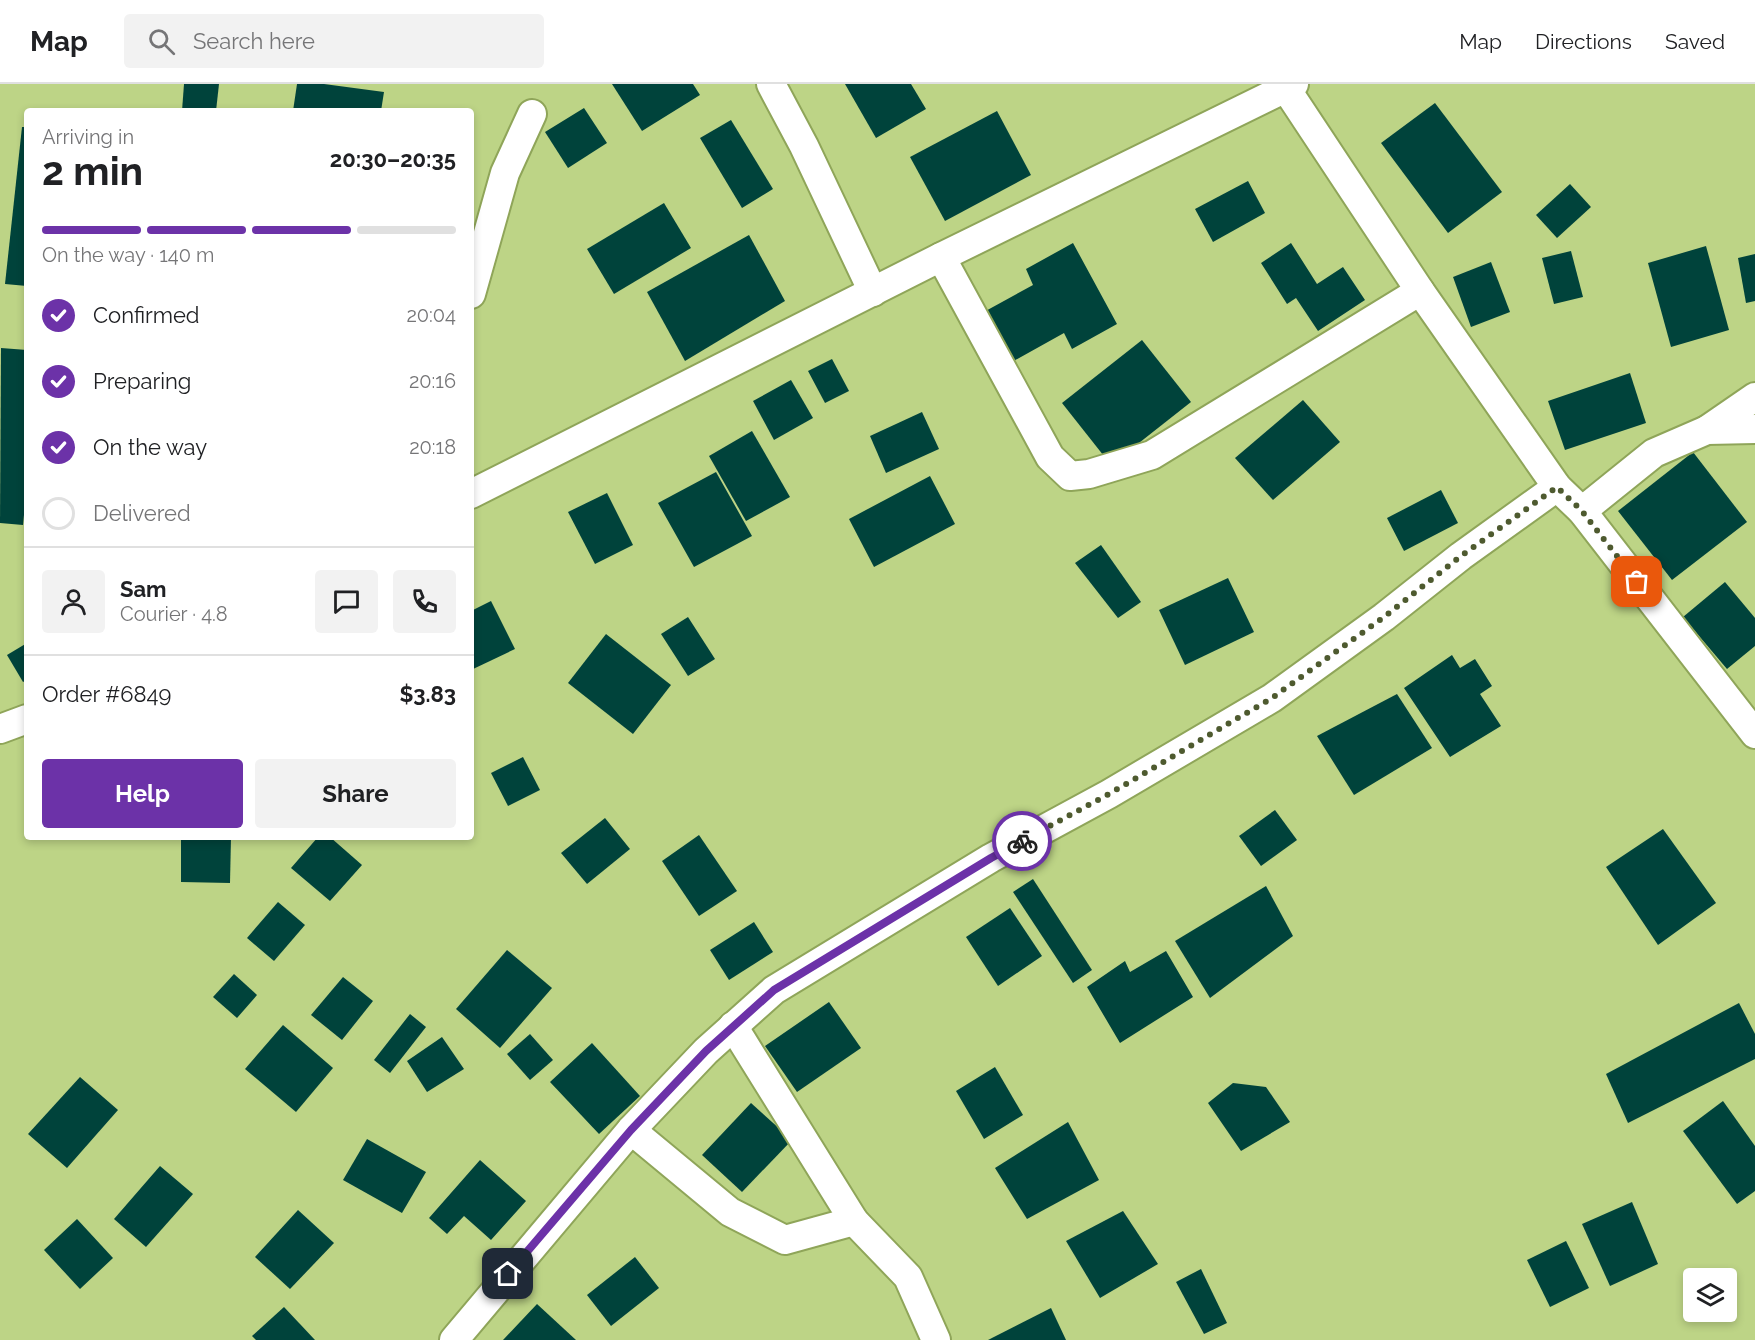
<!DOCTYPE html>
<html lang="en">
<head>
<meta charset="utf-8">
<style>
  :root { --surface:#fff; --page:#f2f2f2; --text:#202124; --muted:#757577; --line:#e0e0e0; --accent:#6c32a8 }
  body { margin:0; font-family:Raleway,sans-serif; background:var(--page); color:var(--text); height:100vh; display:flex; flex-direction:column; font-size:22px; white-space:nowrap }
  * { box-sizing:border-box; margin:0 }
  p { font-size:20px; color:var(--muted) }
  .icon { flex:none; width:33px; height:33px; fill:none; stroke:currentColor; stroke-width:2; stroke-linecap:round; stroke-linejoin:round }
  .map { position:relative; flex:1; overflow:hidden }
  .panel { position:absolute; left:24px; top:24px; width:450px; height:732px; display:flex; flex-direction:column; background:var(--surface); border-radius:6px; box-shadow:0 3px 9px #0003 }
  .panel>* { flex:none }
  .tools { position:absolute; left:1683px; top:1184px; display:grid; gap:12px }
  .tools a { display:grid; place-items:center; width:54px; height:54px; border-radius:6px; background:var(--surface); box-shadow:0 3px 9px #0003; font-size:30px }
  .pin { position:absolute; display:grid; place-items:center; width:51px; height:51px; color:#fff; margin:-26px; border-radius:12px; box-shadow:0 3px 9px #0006 }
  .courier { position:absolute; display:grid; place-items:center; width:60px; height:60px; margin:-30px; border:4px solid #6c32a8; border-radius:50%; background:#fff; color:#222; box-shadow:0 2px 8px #0007 }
  .overview em { font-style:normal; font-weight:700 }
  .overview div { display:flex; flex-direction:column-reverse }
  .overview { display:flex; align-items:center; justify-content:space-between; height:102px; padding:0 18px }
  h1 { font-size:39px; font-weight:700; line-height:45px }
  .bar { display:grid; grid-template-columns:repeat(4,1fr); gap:9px 6px; align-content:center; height:72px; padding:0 18px }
  .bar i { height:8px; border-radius:4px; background:var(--line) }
  .bar .active { background:var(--accent) }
  .bar p { grid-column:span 4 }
  .line { display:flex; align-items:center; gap:15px; padding:0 18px; border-top:2px solid var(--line) }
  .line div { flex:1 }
  .round { display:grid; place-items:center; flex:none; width:63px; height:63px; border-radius:6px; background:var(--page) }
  ol { padding:0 18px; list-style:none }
  li { display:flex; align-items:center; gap:18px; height:66px }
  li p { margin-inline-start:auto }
  li .icon { padding:6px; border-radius:50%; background:var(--accent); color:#fff; stroke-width:4 }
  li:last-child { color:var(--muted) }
  li i { width:33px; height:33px; border:3px solid var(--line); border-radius:50% }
  .button { display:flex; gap:12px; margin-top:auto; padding:12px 18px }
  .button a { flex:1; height:69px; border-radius:6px; background:var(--accent); color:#fff; font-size:24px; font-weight:700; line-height:69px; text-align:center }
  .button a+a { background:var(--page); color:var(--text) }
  header { display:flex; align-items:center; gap:36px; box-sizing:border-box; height:84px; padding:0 30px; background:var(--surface); border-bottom:2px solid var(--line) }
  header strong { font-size:28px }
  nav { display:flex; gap:33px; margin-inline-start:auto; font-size:21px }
  .search { width:420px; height:54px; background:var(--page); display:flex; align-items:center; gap:15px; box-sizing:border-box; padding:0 21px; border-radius:6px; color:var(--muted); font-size:22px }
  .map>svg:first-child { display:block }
  .building { fill:#00433b }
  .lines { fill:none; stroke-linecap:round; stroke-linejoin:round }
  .minor-casing { stroke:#8fa559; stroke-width:32 }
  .minor { stroke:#fff; stroke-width:28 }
  .done { stroke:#4e5a2f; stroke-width:6; stroke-dasharray:0 10.8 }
  .route { stroke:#6c32a8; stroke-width:8 }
</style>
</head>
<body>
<header>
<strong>Map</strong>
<div class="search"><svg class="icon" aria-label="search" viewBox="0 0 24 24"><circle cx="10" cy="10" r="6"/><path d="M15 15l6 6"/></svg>Search here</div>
<nav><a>Map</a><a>Directions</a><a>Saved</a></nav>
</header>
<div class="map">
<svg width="1755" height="1256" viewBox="0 0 1755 1256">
  <rect width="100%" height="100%" fill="#bdd486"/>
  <g class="building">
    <path d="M184,0H219L216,27H182Z"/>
    <path d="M297,0H324L384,8L381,27H293Z"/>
    <path d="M612,0H693L700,11L642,47Z"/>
    <path d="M845,0H911L926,25L876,54Z"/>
    <path d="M1435,19L1502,108L1448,149L1381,59Z"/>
    <path d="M584,24L607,59L568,84L545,48Z"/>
    <path d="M997,27L1031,91L945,137L910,73Z"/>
    <path d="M731,36L773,105L742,124L700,54Z"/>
    <path d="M22,43H27V202L5,200Z"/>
    <path d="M1248,97L1265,129L1213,158L1195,125Z"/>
    <path d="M1570,100L1591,123L1557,154L1536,131Z"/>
    <path d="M664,119L691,164L614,210L587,165Z"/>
    <path d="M749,151L785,217L685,277L647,208Z"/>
    <path d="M1073,159L1117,240L1072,265L1064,249L1010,279L982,229L1033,201L1026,185Z"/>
    <path d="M1291,159L1317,200L1343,183L1365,216L1318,247L1296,214L1287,220L1261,179Z"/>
    <path d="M1706,162L1729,246L1671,263L1648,179Z"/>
    <path d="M1571,167L1583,213L1554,220L1542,174Z"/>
    <path d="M1755,170V217L1746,219L1738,174Z"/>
    <path d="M1491,178L1510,228L1471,243L1453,193Z"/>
    <path d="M1142,256L1191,318L1111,381L1062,319Z"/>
    <path d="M1,264L27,266V400L23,441L0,439Z"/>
    <path d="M832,275L849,307L825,319L808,287Z"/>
    <path d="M1630,289L1646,339L1565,366L1548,317Z"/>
    <path d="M791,296L813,334L774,356L753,317Z"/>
    <path d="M1303,316L1340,358L1273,416L1235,374Z"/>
    <path d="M922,328L939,365L886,389L870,352Z"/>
    <path d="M752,347L790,413L746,437L709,372Z"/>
    <path d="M1693,368L1747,438L1672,496L1618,427Z"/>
    <path d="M716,388L752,452L694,483L658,419Z"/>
    <path d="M930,392L955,440L874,483L849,435Z"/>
    <path d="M1441,406L1458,439L1404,467L1387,434Z"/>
    <path d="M607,409L633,461L595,480L568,428Z"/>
    <path d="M1101,461L1141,518L1118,534L1075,479Z"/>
    <path d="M1228,494L1254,548L1185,581L1159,526Z"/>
    <path d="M1725,498L1755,534V562L1727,585L1683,533Z"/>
    <path d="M491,517L515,565L471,586V527Z"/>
    <path d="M688,533L715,575L688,592L661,550Z"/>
    <path d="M606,550L671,601L633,650L568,599Z"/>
    <path d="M27,559V596L23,598L7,571Z"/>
    <path d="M1452,571L1460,584L1475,575L1492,602L1480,610L1501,642L1450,673L1404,604Z"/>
    <path d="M1397,610L1432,664L1354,711L1317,652Z"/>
    <path d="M523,673L540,706L508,722L491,689Z"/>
    <path d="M1275,726L1297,756L1261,782L1239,752Z"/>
    <path d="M605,734L630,765L587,800L561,769Z"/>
    <path d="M1663,745L1716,819L1658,861L1606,783Z"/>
    <path d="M699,751L737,807L699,832L662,777Z"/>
    <path d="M181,753H231L230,799L181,798Z"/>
    <path d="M318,753H330L362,781L330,817L291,784Z"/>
    <path d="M1033,795L1092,886L1073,899L1013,808Z"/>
    <path d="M1266,802L1293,852L1210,914L1175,857Z"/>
    <path d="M278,818L305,841L274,877L247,854Z"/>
    <path d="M1010,824L1042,872L998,902L966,853Z"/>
    <path d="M754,838L773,868L729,896L710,866Z"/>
    <path d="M507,866L552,904L500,964L456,925Z"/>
    <path d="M1166,867L1193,913L1120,959L1087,903L1125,877L1130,888Z"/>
    <path d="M234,890L257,911L237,934L213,913Z"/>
    <path d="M343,893L373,917L342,956L311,931Z"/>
    <path d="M829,918L861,964L797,1008L765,962Z"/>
    <path d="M1739,919L1755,950V975L1628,1039L1606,990Z"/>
    <path d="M410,930L426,943L390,989L374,976Z"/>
    <path d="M283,941L333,984L296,1028L245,985Z"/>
    <path d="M530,950L553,976L530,996L507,970Z"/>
    <path d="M442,953L464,985L427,1008L407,977Z"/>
    <path d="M592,959L640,1012L599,1050L550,998Z"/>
    <path d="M995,983L1023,1031L984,1055L956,1007Z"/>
    <path d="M80,993L118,1026L67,1084L28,1050Z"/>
    <path d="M1233,999L1266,1003L1290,1038L1241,1067L1208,1019Z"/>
    <path d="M1723,1017L1755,1062V1107L1737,1120L1683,1047Z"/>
    <path d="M751,1019L792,1056L742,1108L702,1071Z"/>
    <path d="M1068,1038L1099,1096L1027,1135L995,1084Z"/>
    <path d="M367,1055L426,1088L402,1129L343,1096Z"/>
    <path d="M480,1076L526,1117L491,1156L464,1132L447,1150L429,1134Z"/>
    <path d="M160,1082L193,1110L146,1163L114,1135Z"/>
    <path d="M1632,1118L1658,1180L1610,1202L1582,1140Z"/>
    <path d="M298,1126L334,1159L290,1205L255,1173Z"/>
    <path d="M1123,1127L1158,1180L1100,1214L1066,1157Z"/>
    <path d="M77,1135L113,1174L80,1205L44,1166Z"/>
    <path d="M1566,1157L1589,1204L1550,1223L1527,1176Z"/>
    <path d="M635,1173L659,1204L611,1242L587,1211Z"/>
    <path d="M1201,1185L1227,1239L1204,1250L1176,1198Z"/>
    <path d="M537,1220L576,1256H503Z"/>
    <path d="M284,1223L315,1256H256L252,1252Z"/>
    <path d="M1051,1224L1066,1256H988Z"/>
  </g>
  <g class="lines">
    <defs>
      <g id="minor">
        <path d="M771,0L804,62L873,208"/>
        <path d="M1283,0L1420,207L1557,403L1582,427L1755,650"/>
        <path d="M941,173L1050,373L1070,392L1089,390L1152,371L1420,207"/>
        <path d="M471,210L505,89L532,30"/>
        <path d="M1707,346L1755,313"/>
        <path d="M471,410L941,173L1294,0"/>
        <path d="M1582,427L1654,369L1707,346L1755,345"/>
        <path d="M0,645L27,635"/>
        <path d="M733,942L854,1137L908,1193L936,1256"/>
        <path d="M631,1046L730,1128L785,1156L854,1137"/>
        <path d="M454,1256L631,1046L706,967L774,906L991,774L1109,710L1272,614L1384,533L1461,472L1557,403"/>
      </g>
    </defs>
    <use href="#minor" class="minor-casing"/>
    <use href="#minor" class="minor"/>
  </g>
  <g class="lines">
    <path class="done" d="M1022,757L1109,710L1272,614L1384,533L1461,472L1557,403L1582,427L1637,498"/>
    <path class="route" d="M508,1190L631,1046L706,967L774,906L991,774L1022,757"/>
  </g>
</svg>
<div class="tools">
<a><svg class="icon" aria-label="layers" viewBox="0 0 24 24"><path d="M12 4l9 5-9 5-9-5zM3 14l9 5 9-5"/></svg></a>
</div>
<div class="pin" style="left:1637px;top:498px;background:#ea580c"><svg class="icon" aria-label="bag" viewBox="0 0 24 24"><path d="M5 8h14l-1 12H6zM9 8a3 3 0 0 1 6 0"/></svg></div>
<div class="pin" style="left:508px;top:1190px;background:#1f2937"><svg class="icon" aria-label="home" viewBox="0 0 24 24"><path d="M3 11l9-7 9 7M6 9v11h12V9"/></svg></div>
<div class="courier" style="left:1022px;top:757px"><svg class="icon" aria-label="bike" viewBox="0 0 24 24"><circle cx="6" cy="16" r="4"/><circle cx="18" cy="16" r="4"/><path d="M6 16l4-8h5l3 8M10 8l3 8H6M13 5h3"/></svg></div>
<section class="panel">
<div class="overview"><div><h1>2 min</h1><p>Arriving in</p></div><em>20:30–20:35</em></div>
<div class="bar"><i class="active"></i><i class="active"></i><i class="active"></i><i></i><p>On the way · 140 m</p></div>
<ol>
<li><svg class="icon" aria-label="check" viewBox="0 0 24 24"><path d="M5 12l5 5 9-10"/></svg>Confirmed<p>20:04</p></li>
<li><svg class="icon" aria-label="check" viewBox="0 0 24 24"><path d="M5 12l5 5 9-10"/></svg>Preparing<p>20:16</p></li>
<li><svg class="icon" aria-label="check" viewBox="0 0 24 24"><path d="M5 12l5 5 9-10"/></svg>On the way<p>20:18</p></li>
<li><i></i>Delivered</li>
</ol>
<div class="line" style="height:108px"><a class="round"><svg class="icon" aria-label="person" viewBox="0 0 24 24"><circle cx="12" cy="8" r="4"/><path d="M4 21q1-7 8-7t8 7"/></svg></a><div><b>Sam</b><p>Courier · 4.8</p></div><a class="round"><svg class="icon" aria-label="chat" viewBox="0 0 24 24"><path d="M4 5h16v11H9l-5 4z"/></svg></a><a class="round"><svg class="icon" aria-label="phone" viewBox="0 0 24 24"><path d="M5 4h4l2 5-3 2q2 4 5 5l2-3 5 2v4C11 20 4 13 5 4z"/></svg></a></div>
<div class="line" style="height:78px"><div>Order #6849</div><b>$3.83</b></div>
<div class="button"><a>Help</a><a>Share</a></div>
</section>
</div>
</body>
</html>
